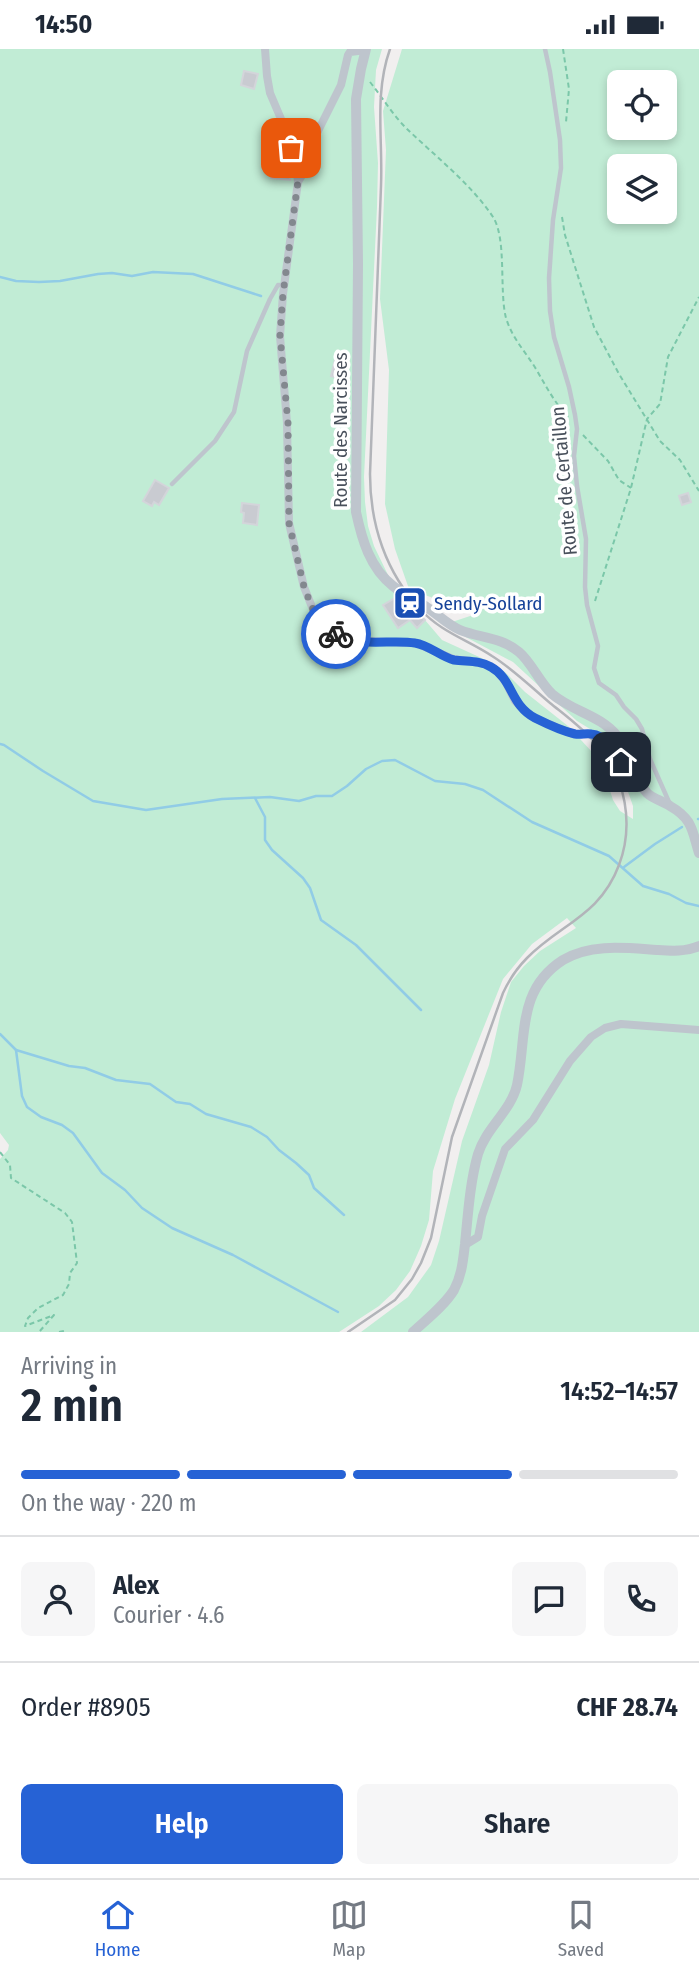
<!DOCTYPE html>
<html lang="en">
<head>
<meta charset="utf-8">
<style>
  :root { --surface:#fff; --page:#f6f6f7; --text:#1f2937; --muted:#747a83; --line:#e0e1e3; --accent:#2662d5 }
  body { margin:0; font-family:"Fira Sans Condensed",sans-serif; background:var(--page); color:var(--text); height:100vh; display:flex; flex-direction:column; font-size:26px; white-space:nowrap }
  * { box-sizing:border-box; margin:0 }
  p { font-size:23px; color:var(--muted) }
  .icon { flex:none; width:38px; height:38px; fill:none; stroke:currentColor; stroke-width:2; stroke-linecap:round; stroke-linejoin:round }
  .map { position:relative; height:1283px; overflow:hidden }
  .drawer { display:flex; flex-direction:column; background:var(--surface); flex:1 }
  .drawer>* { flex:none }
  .buttons { position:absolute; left:607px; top:21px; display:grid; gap:14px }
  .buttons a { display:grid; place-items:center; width:70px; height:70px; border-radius:10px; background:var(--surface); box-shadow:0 4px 10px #0003; font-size:35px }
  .pin { position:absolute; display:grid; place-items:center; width:60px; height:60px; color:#fff; margin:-30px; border-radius:14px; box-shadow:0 4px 10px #0006 }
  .courier { position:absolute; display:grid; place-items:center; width:70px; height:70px; margin:-35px; border:5px solid #2662d5; border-radius:50%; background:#fff; color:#222; box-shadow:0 2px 9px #0007 }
  .overview em { font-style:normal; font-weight:600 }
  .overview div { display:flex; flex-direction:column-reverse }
  .overview { display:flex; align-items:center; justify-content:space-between; height:119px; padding:0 21px }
  h1 { font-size:46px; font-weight:600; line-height:52px }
  .bar { display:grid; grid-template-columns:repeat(4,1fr); gap:10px 7px; align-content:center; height:84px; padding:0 21px }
  .bar i { height:9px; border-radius:5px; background:var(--line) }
  .bar .selected { background:var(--accent) }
  .bar p { grid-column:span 4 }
  .line { display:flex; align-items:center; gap:18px; padding:0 21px; border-top:2px solid var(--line) }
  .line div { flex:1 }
  .round { display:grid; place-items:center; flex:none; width:74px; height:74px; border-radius:10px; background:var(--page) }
  .button { display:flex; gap:14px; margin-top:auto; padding:14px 21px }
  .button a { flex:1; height:80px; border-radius:10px; background:var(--accent); color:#fff; font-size:28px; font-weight:600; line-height:80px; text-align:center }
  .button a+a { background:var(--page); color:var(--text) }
  .status { display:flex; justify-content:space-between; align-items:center; height:49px; padding:0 35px; background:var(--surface); direction:ltr }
  .status svg { height:19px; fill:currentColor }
  .tab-bar { display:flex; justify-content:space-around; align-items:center; height:98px; border-top:2px solid var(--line); background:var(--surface); font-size:19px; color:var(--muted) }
  .tab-bar a { display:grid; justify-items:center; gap:4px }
  .tab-bar .selected { color:var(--accent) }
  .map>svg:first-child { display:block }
  .green { fill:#c1ecd5; fill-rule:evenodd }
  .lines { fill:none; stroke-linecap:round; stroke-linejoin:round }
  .stream { stroke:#91cce6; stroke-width:2.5 }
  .building { fill:#c9cbd1; stroke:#d3d5da; stroke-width:2 }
  .path { stroke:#7bc7a9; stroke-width:2; stroke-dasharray:5 3.5; stroke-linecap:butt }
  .service { stroke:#bec5cd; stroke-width:4.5 }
  .minor { stroke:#bec5cd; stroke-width:8 }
  .tertiary { stroke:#bec5cd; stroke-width:10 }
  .rail { stroke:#b2b4b9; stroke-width:2.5 }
  .done { stroke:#83888f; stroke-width:7; stroke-dasharray:0 12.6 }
  .route { stroke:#2662d5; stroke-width:9 }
  .labels { text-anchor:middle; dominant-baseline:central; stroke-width:7; stroke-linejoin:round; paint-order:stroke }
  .street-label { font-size:19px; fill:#48505b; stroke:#fff }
  .transit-label { font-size:19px; fill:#164399; stroke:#fff; text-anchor:start }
</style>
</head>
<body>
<div class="status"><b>14:50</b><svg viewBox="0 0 49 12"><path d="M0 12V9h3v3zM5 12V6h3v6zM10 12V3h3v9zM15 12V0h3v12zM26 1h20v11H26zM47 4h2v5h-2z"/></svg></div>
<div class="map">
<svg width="699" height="1283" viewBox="0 0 699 1283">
  <rect width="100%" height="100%" fill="#f1efef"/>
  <path class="green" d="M0,0H382L376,21L374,58L378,114L377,158L364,428L365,453L368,477L374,497L388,526L407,550L442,591L488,612L505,623L525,643L568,677L593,704L606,729L613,751L620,762L633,770V757L619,717L590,680L577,672L513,613L443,576L476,565L409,540L395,500L385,455L389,321L380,250L386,101L383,62L402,0H699V1283H361L408,1248L431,1216L439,1192L462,1092L489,1016L501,963L511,933L524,917L540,902L576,879L567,869L532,895L503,930L455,1050L433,1122L429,1171L421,1197L410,1222L396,1241L379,1257L339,1283H0V1110L8,1101L9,1096L0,1084ZM620,33H665V79H620ZM620,117H665V163H620Z"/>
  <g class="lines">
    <g class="stream">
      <path d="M0,228L16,232L39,233L60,232L98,225L112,224L132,227L153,223L193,225L261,247"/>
      <path d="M0,695L4,696L43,722L93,752L146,761L222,750L270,748L299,752L316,747H332L347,737L366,720L382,712L395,711L435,732L465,735L483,741L532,773L609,807L643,837L669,845L686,854L699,857"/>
      <path d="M255,749L265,768V791L272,801L303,829L310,839L321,871L356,896L421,961"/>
      <path d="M698,770H699"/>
      <path d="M624,818L655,795L682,778"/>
      <path d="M0,985L16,1001L69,1017L85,1019L116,1031L150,1035L176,1053L190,1055L206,1065L251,1078L267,1088L279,1101L296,1114L309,1126L314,1139L344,1166"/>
      <path d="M16,1001L22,1047L27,1058L41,1068L62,1076L73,1084L102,1124L125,1141L142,1159L172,1179L233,1206L338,1263"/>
    </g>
  </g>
  <g class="building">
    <path d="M244,22L258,25L254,40L241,36Z"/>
    <path d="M273,109L288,111L290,131L271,129Z"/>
    <path d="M335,311L346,313L342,330L331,327Z"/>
    <path d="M155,431L169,439L159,456L154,453L152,457L143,452Z"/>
    <path d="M688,444L691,453L682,456L679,447Z"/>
    <path d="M242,454L259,456L257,476L243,474L244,464L241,463Z"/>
    <path d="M395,549L397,552L399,551L405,554L409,560L411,558L413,559L425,571L417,579L410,571L398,579L383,556Z"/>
  </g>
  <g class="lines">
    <g class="path">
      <path d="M563,0L569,40L566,73"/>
      <path d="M370,33C382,48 393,66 406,79C434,106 472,136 493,168C507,190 499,242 506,269C512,289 525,302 536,320C546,337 554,353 568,368"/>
      <path d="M562,168L565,186L594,278L619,325L660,392L680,411L699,442"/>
      <path d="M583,386L608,412L619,431L631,439"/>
      <path d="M595,552L631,439L647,370L660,355L668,308L699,248"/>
      <path d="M0,1103L10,1116L11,1129L65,1164L72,1173L77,1214L70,1224L69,1235L63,1246L38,1259L28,1269L25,1277L54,1266L39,1283"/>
      <path d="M59,1283L64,1282L63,1283"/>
    </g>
    <g class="service">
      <path d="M545,0L550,23L560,91L561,119L553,171L549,229L550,262L554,288L569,338L575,366L577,380L574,407L577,437L586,490L585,538L587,556L598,597L594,619L599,634L616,646L624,658L636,670L642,680L650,710L669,753"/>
      <path d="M172,435L215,392L234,363L247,302L270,250L278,236H284"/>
    </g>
    <g class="minor">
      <path d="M265,0L267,27L270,44L287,84L296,115L298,133L283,245L280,287L287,374L289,474L304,538L316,568L341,588L364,592L416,594L453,610L477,613L490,617L499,624L506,634L515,652L524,661L534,669L573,685H593L604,690L613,699L621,713L633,723"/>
      <path d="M298,133L304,123L310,101L317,84L341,36L348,6L350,3L366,1"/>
      <path d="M465,1196L478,1188L482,1167L505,1100L533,1071L570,1012L591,988L605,979L621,975L699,981"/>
    </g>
    <g class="tertiary">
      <path d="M366,0L361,20L356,50L358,215L356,463C362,491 370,519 393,537C403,545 415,550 425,557C436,564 448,576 460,581C480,589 501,588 519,603C532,614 539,633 552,645C573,663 601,666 618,688C630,703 631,726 647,744C653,750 663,752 670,757C693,770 692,782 699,804"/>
      <path d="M413,1283C427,1270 444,1257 454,1241C462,1226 463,1211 465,1195C468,1165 470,1133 478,1105C486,1079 511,1062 517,1036C527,989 516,941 563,911C591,894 627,899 657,901C672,902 685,903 699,897"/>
    </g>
    <path class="rail" d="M348,1283L395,1251L412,1230L421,1214L431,1189L452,1088L503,944C509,931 517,919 527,909C560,875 600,867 619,816C634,776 626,729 598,697C584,680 566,667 550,654C531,638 513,620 492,607C468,591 441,583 421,561C386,524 370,476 370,425C373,329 378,233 381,137C383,90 374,45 390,0"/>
  </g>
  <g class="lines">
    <path class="done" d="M291,99L298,132L283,245L280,286L288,374L289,474L304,538L316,568L336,585"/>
    <path class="route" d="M336,585C355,599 393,590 415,594C429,596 441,608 454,611C467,613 479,611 491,618C513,630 510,656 535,669C547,675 562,682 575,685C581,686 586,684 591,685C606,686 615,702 621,713"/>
  </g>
  <defs>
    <symbol id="station-square" viewBox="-11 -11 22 22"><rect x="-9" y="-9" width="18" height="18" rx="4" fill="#1a4fb4" stroke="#fff"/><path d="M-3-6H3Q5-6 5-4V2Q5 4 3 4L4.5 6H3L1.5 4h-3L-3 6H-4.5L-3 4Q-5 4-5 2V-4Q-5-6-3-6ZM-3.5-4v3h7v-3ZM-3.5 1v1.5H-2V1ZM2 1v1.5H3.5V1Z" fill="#fff"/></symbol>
  </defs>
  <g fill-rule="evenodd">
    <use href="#station-square" x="391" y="535" width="38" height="38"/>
  </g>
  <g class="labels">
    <g class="street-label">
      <text transform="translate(340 381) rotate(-90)">Route des Narcisses</text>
      <text transform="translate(564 432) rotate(-95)">Route de Certaillon</text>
    </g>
    <g class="transit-label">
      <text x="434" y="554">Sendy-Sollard</text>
    </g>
  </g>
</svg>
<div class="buttons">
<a><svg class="icon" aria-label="locate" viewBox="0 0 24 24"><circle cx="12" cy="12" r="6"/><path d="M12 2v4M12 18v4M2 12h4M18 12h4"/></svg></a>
<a><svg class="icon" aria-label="layers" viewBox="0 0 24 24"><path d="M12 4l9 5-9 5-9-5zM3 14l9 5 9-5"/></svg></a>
</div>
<div class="pin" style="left:291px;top:99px;background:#ea580c"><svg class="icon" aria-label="bag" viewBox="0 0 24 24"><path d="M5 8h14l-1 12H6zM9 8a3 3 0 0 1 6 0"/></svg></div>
<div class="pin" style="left:621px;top:713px;background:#1f2937"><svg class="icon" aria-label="home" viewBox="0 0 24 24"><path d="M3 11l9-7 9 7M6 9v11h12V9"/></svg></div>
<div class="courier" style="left:336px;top:585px"><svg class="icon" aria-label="bike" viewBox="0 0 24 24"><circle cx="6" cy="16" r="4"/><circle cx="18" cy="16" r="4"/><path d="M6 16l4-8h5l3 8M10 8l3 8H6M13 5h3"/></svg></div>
</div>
<section class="drawer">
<div class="overview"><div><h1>2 min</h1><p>Arriving in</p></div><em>14:52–14:57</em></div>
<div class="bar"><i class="selected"></i><i class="selected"></i><i class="selected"></i><i></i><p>On the way · 220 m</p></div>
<div class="line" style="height:126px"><a class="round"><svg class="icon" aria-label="person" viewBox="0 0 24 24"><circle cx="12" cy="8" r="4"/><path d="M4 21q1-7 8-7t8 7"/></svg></a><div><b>Alex</b><p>Courier · 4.6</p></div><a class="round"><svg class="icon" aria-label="chat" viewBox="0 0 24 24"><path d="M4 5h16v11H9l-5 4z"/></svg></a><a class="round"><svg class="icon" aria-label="phone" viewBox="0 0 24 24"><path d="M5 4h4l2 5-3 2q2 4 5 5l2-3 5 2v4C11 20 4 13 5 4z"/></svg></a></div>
<div class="line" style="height:91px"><div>Order #8905</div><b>CHF 28.74</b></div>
<div class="button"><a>Help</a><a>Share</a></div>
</section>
<nav class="tab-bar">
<a class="selected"><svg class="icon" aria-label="home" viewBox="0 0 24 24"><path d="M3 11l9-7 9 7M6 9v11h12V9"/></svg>Home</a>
<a><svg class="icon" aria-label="map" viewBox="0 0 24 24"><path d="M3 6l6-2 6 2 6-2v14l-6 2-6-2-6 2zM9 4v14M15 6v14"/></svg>Map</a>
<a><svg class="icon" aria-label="saved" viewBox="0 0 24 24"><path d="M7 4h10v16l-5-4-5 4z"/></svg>Saved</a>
</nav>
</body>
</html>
